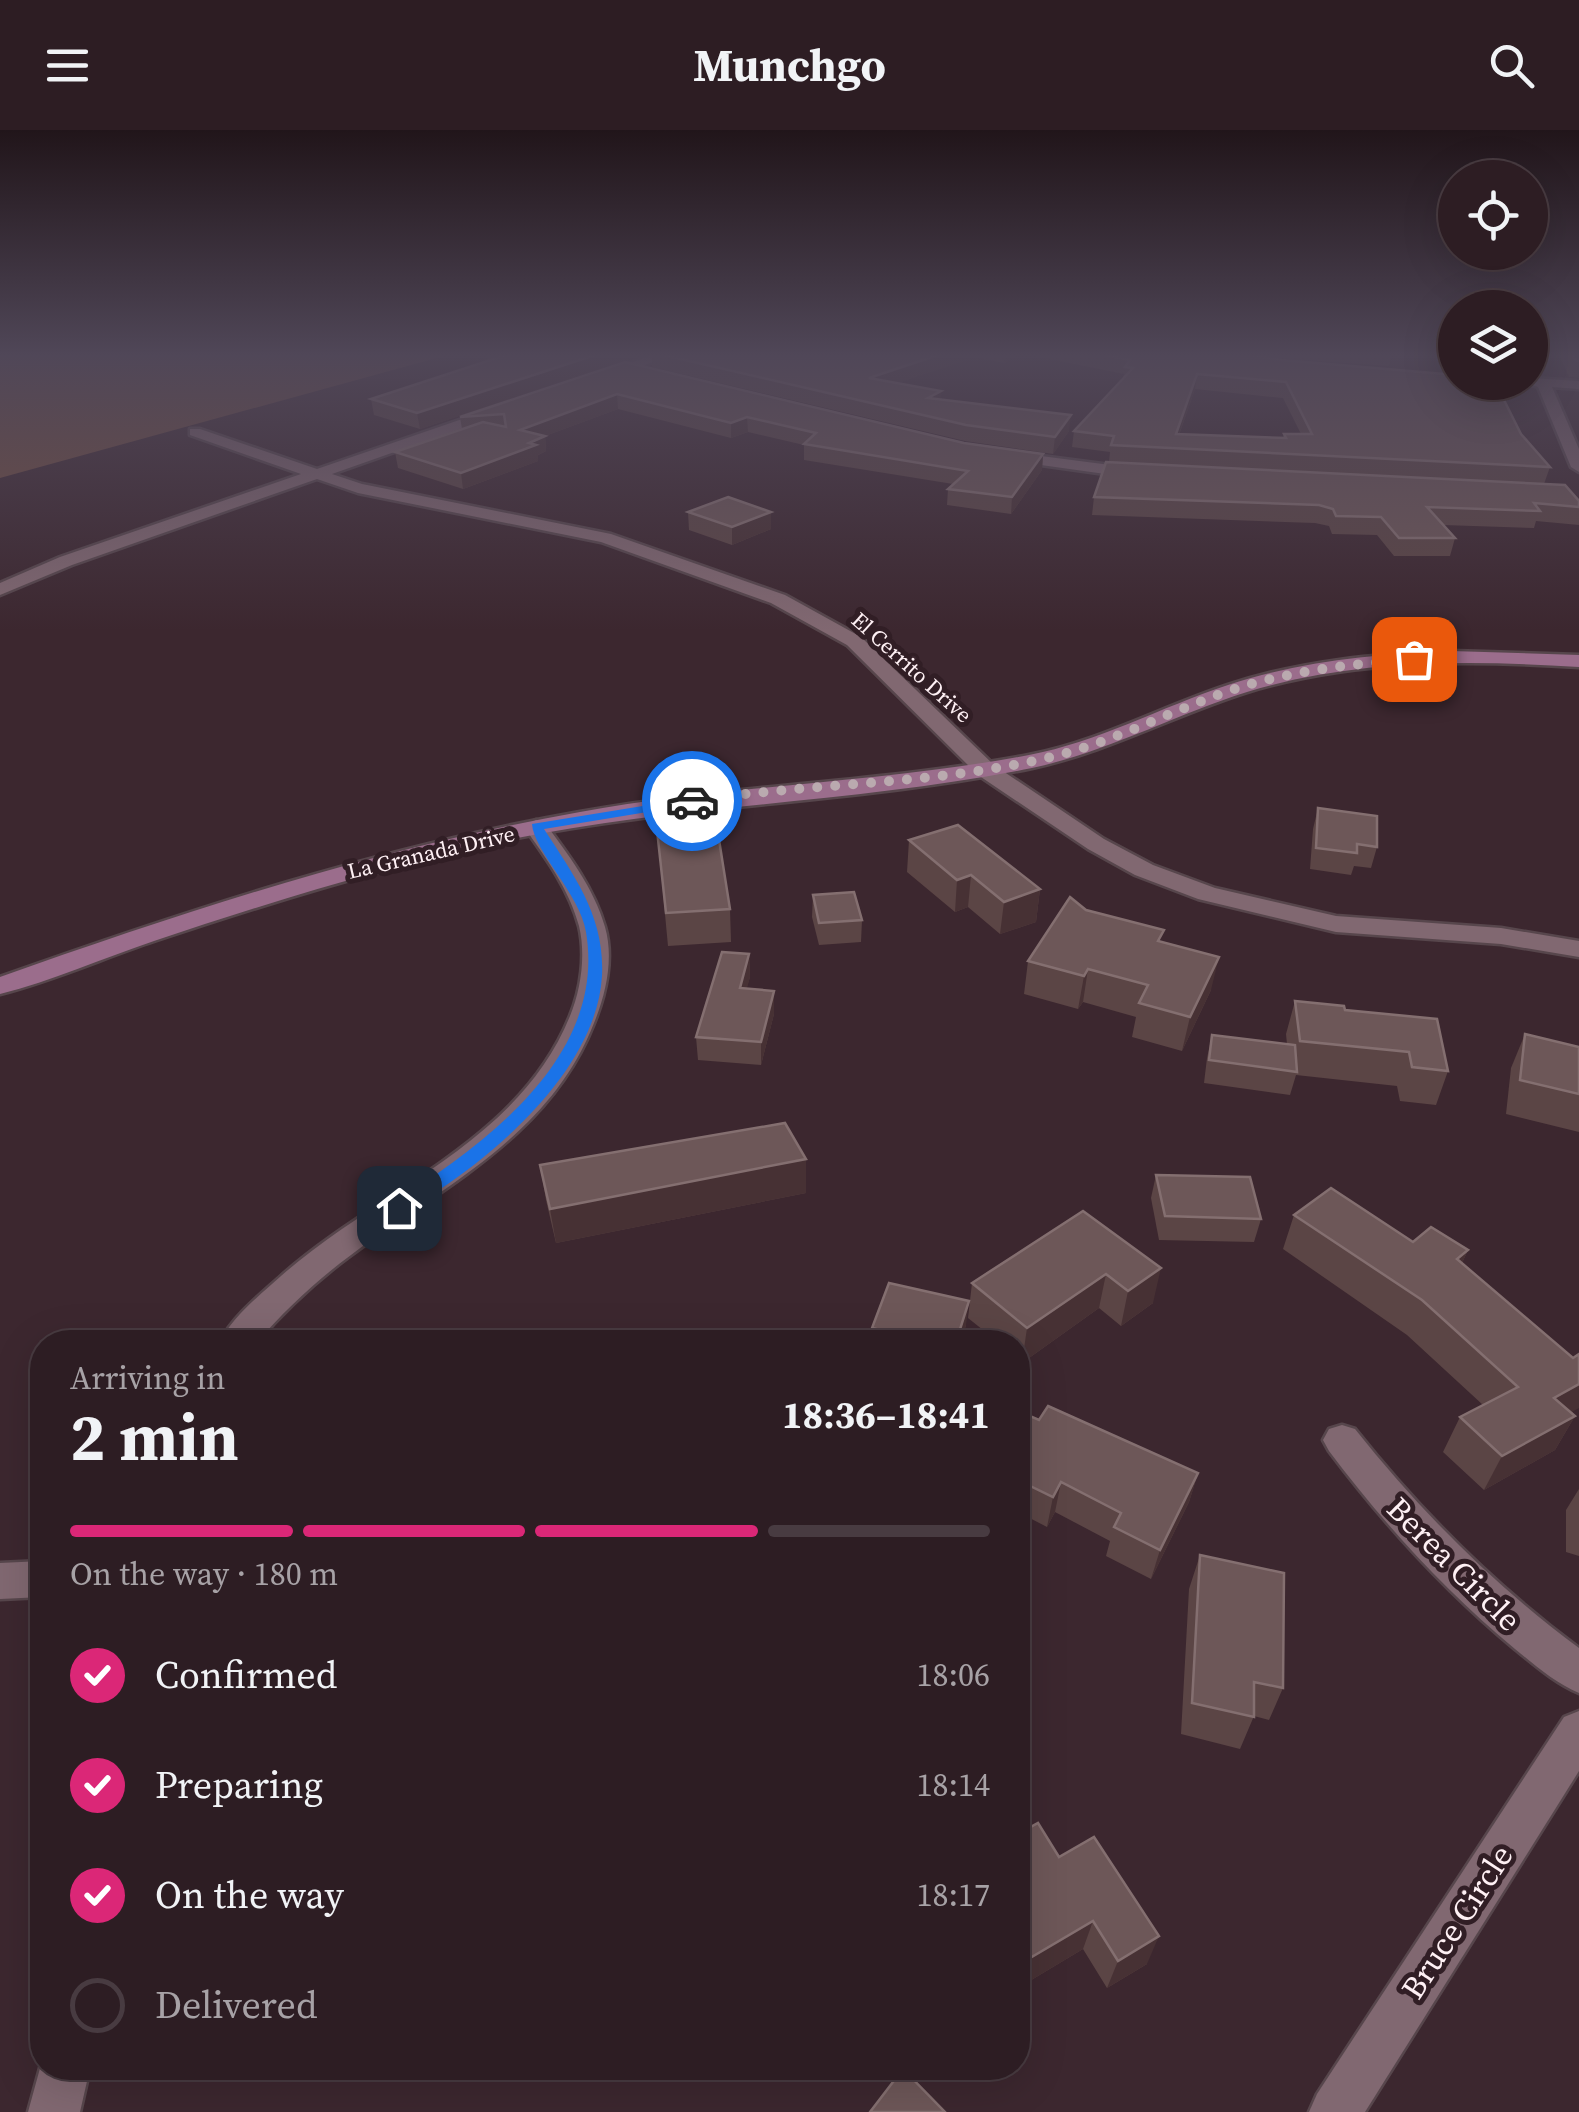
<!DOCTYPE html>
<html lang="en">
<head>
<meta charset="utf-8">
<style>
  :root { --surface:#2d1d23; --page:#392a30; --text:#f1f3f6; --muted:#a7a2a6; --line:#483b41; --accent:#db2777 }
  body { margin:0; font-family:"Source Serif 4",serif; background:var(--page); color:var(--text); height:100vh; display:flex; flex-direction:column; font-size:38px; white-space:nowrap }
  * { box-sizing:border-box; margin:0 }
  p { font-size:32px; color:var(--muted) }
  .icon { flex:none; width:55px; height:55px; fill:none; stroke:currentColor; stroke-width:2; stroke-linecap:round; stroke-linejoin:round }
  .map { position:relative; flex:1; overflow:hidden }
  .drawer { position:absolute; left:30px; top:1200px; width:1000px; height:750px; display:flex; flex-direction:column; background:var(--surface); border-radius:40px; box-shadow:0 10px 40px #0002,0 0 0 2px var(--line) }
  .drawer>* { flex:none }
  .tools { position:absolute; left:1438px; top:30px; display:grid; gap:20px }
  .tools a { display:grid; place-items:center; width:110px; height:110px; border-radius:50%; background:var(--surface); box-shadow:0 10px 40px #0002,0 0 0 2px var(--line); font-size:50px }
  .pin { position:absolute; display:grid; place-items:center; width:85px; height:85px; color:#fff; margin:-42px; border-radius:20px; box-shadow:0 5px 15px #0006 }
  .courier { position:absolute; display:grid; place-items:center; width:100px; height:100px; margin:-50px; border:8px solid #1a73e8; border-radius:50%; background:#fff; color:#222; box-shadow:0 2px 12px #0007 }
  .headline em { font-style:normal; font-weight:700 }
  .headline div { display:flex; flex-direction:column-reverse }
  .headline { display:flex; align-items:center; justify-content:space-between; height:170px; padding:0 40px }
  h1 { font-size:65px; font-weight:700; line-height:75px }
  .bar { display:grid; grid-template-columns:repeat(4,1fr); gap:15px 10px; align-content:center; height:120px; padding:0 40px }
  .bar i { height:12px; border-radius:8px; background:var(--line) }
  .bar .active { background:var(--accent) }
  .bar p { grid-column:span 4 }
  ol { padding:0 40px; list-style:none }
  li { display:flex; align-items:center; gap:30px; height:110px }
  li p { margin-inline-start:auto }
  li .icon { padding:10px; border-radius:50%; background:var(--accent); color:#fff; stroke-width:4 }
  li:last-child { color:var(--muted) }
  li i { width:55px; height:55px; border:5px solid var(--line); border-radius:50% }
  header { display:flex; justify-content:space-between; align-items:center; height:130px; padding:0 40px; background:var(--surface); font-size:45px; font-weight:700 }
  .map>svg:first-child { display:block }
  .green { fill:#724e40 }
  .lines { fill:none; stroke-linecap:round; stroke-linejoin:round }
  .street-casing { stroke:#57464c; stroke-width:5 }
  .secondary-casing { stroke:#57464c; stroke-width:5 }
  .street { fill:#816871; fill-rule:evenodd }
  .secondary { fill:#9b6d8c; fill-rule:evenodd }
  .wall { fill:#5b4545; fill-rule:evenodd }
  .shaded-wall { fill:#473134 }
  .building { fill:#6d5758; stroke:#846f70; stroke-width:2.5; fill-rule:evenodd }
  .route { fill:#1a73e8 }
  .done { stroke:#baaaaf; stroke-width:10; stroke-dasharray:0 18 }
  .labels { text-anchor:middle; dominant-baseline:central; stroke-width:10; stroke-linejoin:round; paint-order:stroke }
  .far-street-label { font-size:22px; fill:#fef0f4; stroke:#311e25 }
  .near-street-label { font-size:32px; fill:#fef0f4; stroke:#311e25 }
</style>
</head>
<body>
<header><svg class="icon" aria-label="menu" viewBox="0 0 24 24"><path d="M4 6h16M4 12h16M4 18h16"/></svg>Munchgo<svg class="icon" aria-label="search" viewBox="0 0 24 24"><circle cx="10" cy="10" r="6"/><path d="M15 15l6 6"/></svg></header>
<div class="map">
<svg width="1579" height="1982" viewBox="0 0 1579 1982">
  <rect width="100%" height="100%" fill="#3c272f"/>
  <path class="green" d="M0,224H451L0,348Z"/>
  <g class="lines">
    <defs>
      <g id="street">
        <path d="M655,224H675L601,251L589,248Z"/>
        <path d="M1530,248L1579,251V259L1552,257L1579,319V342L1571,337L1538,257L1524,252H1530Z"/>
        <path d="M500,276L507,280L505,283L332,344L362,354L611,404L785,465L861,507L994,635L1104,709L1153,735L1215,758L1336,786L1501,798L1579,811V827L1501,814L1336,802L1198,769L1135,745L1088,719L978,645L847,515L771,473L601,412L358,363L317,349L72,435L0,465V453L60,427L301,344L190,305V299H200L317,339Z"/>
        <path d="M1003,321L1141,339L1149,344L1141,349L998,329V323Z"/>
        <path d="M536,690L544,692C568,724 594,758 605,797C614,828 606,864 594,893C550,1006 443,1056 351,1125C317,1150 285,1180 257,1212H220C232,1187 260,1165 281,1146C379,1059 518,1014 570,886C581,859 586,825 579,796C569,759 546,728 524,697Z"/>
        <path d="M1342,1295L1355,1299C1421,1382 1494,1455 1579,1518V1563C1555,1553 1535,1535 1515,1519C1445,1461 1384,1394 1329,1321L1323,1310L1329,1299Z"/>
        <path d="M42,1431V1467L0,1469V1433Z"/>
        <path d="M1579,1581V1641L1365,1982H1309L1317,1964L1564,1587Z"/>
        <path d="M42,1931V1938H90L80,1982H28Z"/>
      </g>
      <path id="secondary" d="M1451,521L1579,525V537C1468,530 1355,529 1247,562C1174,585 1107,622 1032,638C859,673 681,674 507,710C387,736 270,772 154,811C103,828 52,851 0,864V847C189,780 381,717 580,682C728,655 880,653 1029,625C1098,612 1161,577 1228,555C1300,531 1375,524 1451,521Z"/>
    </defs>
    <use href="#street" class="street-casing"/>
    <use href="#secondary" class="secondary-casing"/>
    <use href="#street" class="street"/>
    <use href="#secondary" class="secondary"/>
  </g>
  <g class="wall">
    <path d="M486,224H643L420,299L374,285L371,269L487,231Z"/>
    <path d="M652,224H1021L1004,233L975,227L897,253L941,270L1069,301L1053,324L965,311L652,237Z"/>
    <path d="M1025,224H1392L1389,236L1263,227L1521,304L1550,337L1544,354L1109,332L1110,322L1072,317L1074,301L1123,248L1124,244ZM1195,259L1283,268L1301,304H1284L1283,308L1179,305Z"/>
    <path d="M1530,224H1544L1541,234H1530Z"/>
    <path d="M1559,224H1579V248L1569,247Z"/>
    <path d="M625,232L964,313L1043,324L1042,340L1011,384L947,375L948,359L953,354L804,330V315L748,302L731,308L618,279L545,306L546,321L538,325V331L463,359L398,338L395,322L462,299L460,287Z"/>
    <path d="M1094,367L1579,371V395L1536,391L1534,398L1443,395L1455,408L1450,426H1394L1377,405L1332,404L1329,396L1315,393L1092,385Z"/>
    <path d="M688,382L771,399L732,415L689,400Z"/>
    <path d="M1318,678L1377,717L1371,738L1354,736L1351,745L1310,739L1313,699Z"/>
    <path d="M657,700L730,779L731,812L668,816Z"/>
    <path d="M909,710L1040,759L1036,792L1000,804L968,777L955,782L907,742Z"/>
    <path d="M813,765L862,790L861,812L819,815L812,787Z"/>
    <path d="M1086,780L1161,812L1211,860L1182,921L1132,907L1136,887L1083,872L1078,879L1024,864L1028,831Z"/>
    <path d="M749,824L750,847L746,859L774,884L761,935L698,930L696,907Z"/>
    <path d="M1295,871L1345,880L1448,941L1436,975L1400,971L1397,956L1296,945L1290,965L1204,953L1207,928L1212,905L1287,914L1286,904Z"/>
    <path d="M1525,904L1579,917V1002L1506,984L1511,938Z"/>
    <path d="M806,1029V1063L556,1113L546,1070L540,1035Z"/>
    <path d="M1156,1045L1261,1089L1254,1112L1159,1110L1151,1068Z"/>
    <path d="M1083,1081L1153,1173L1121,1196L1099,1178L1022,1233L1018,1229V1212H998L968,1188L972,1153Z"/>
    <path d="M1294,1085L1413,1112L1468,1120L1462,1133L1575,1286L1555,1320L1484,1360L1443,1322L1460,1287L1483,1275L1407,1205L1283,1119Z"/>
    <path d="M966,1195L961,1212H871L872,1198Z"/>
    <path d="M1018,1288L1039,1290L1198,1343L1189,1372L1151,1449L1106,1426L1110,1411L1055,1382L1047,1397L1018,1382Z"/>
    <path d="M1579,1359V1426L1566,1422V1380Z"/>
    <path d="M1200,1425L1283,1558L1269,1590L1254,1586L1240,1619L1181,1604L1189,1459Z"/>
    <path d="M1018,1704L1059,1727L1147,1834L1107,1858L1083,1819L1018,1858Z"/>
  </g>
  <g class="shaded-wall">
    <path d="M598,224H643L420,299L417,283Z"/>
    <path d="M941,224H975V227L868,263L869,248Z"/>
    <path d="M1005,224H1021L1004,233Z"/>
    <path d="M1197,244L1195,259L1173,321L1176,304Z"/>
    <path d="M941,261L940,277L928,268Z"/>
    <path d="M617,264L618,279L545,306L546,321L538,325V331L463,359L461,343L520,300Z"/>
    <path d="M1071,285L1069,301L1053,324L1055,307Z"/>
    <path d="M747,287L748,302L731,308V293Z"/>
    <path d="M1043,324L1042,340L1011,384L1012,367Z"/>
    <path d="M771,382V399L732,415V397Z"/>
    <path d="M971,745L968,777L955,782L957,750Z"/>
    <path d="M1040,759L1036,792L1000,804L1004,772Z"/>
    <path d="M749,824L750,847L741,881L740,858Z"/>
    <path d="M1219,827L1211,860L1182,921L1190,887Z"/>
    <path d="M1088,839L1083,872L1078,879L1084,846Z"/>
    <path d="M774,861V884L761,935V912Z"/>
    <path d="M806,1029V1063L556,1113L550,1079Z"/>
    <path d="M1468,1120L1452,1155L1457,1129Z"/>
    <path d="M1161,1138L1153,1173L1121,1196L1128,1161Z"/>
    <path d="M1106,1144L1099,1178L1022,1233L1027,1198Z"/>
    <path d="M969,1171L966,1195L961,1212H956Z"/>
    <path d="M1579,1254V1278L1535,1302L1554,1268Z"/>
    <path d="M1575,1286L1555,1320L1484,1360L1502,1326Z"/>
    <path d="M1198,1343L1189,1372L1151,1449L1160,1420Z"/>
    <path d="M1061,1352L1055,1382L1047,1397L1053,1367Z"/>
    <path d="M1093,1791L1083,1819L1018,1858V1835Z"/>
    <path d="M1159,1806L1147,1834L1107,1858L1118,1831Z"/>
  </g>
  <g class="building">
    <path d="M497,224H598L417,283L371,269L503,226Z"/>
    <path d="M659,224H941L869,248L941,261L928,268L1071,285L1055,307L966,295Z"/>
    <path d="M1099,224H1244L1282,230L1455,245V252H1495L1521,304L1550,337L1111,315L1114,306L1074,301L1133,238L1125,237L1130,230ZM1197,244L1286,252L1312,304H1284L1286,308L1176,304Z"/>
    <path d="M1571,224H1579V231L1575,230Z"/>
    <path d="M625,232L964,313L1043,324L1012,367L948,359L968,341L804,314L816,303L747,287L731,293L617,264L520,300L545,306L529,313L536,315L461,343L395,322L483,292L506,297L504,284L460,287Z"/>
    <path d="M1106,332L1565,355L1579,371V377L1534,373L1540,381L1427,377L1455,408H1399L1381,387L1336,386L1333,379L1319,375L1094,367Z"/>
    <path d="M728,367L771,382L732,397L688,382Z"/>
    <path d="M1318,678L1377,686V717L1357,714V723L1316,718Z"/>
    <path d="M958,695L1040,759L1004,772L971,745L957,750L909,710Z"/>
    <path d="M717,697L730,779L666,783L657,700Z"/>
    <path d="M854,762L862,790L819,793L813,765Z"/>
    <path d="M1070,767L1086,780L1164,800L1158,811L1219,827L1190,887L1139,873L1148,855L1088,839L1084,846L1028,831Z"/>
    <path d="M722,822L749,824L740,858L774,861L761,912L696,907Z"/>
    <path d="M1295,871L1344,876L1345,880L1437,889L1448,941L1412,937L1409,922L1300,911Z"/>
    <path d="M1525,904L1579,917V964L1520,950Z"/>
    <path d="M1212,905L1295,915L1297,942L1209,930Z"/>
    <path d="M785,993L806,1029L550,1079L540,1035Z"/>
    <path d="M1156,1045L1250,1047L1261,1089L1165,1086Z"/>
    <path d="M1331,1058L1413,1112L1431,1097L1468,1120L1457,1129L1573,1228L1579,1224V1254L1554,1268L1575,1286L1502,1326L1460,1287L1518,1257L1422,1170L1294,1085Z"/>
    <path d="M1083,1081L1161,1138L1128,1161L1106,1144L1027,1198L972,1153Z"/>
    <path d="M889,1153L969,1171L956,1212H929L872,1198Z"/>
    <path d="M1048,1276L1198,1343L1160,1420L1114,1397L1121,1383L1061,1352L1053,1367L1018,1350V1288L1019,1289L1023,1283L1039,1290Z"/>
    <path d="M1200,1425L1284,1443L1283,1558L1254,1552V1587L1192,1573Z"/>
    <path d="M1038,1693L1059,1727L1094,1707L1159,1806L1118,1831L1093,1791L1018,1835V1704Z"/>
    <path d="M903,1939L945,1982H870Z"/>
  </g>
  <linearGradient id="sky" x2="0" y2="1"><stop stop-color="#21151a"/><stop offset="0.45" stop-color="#504758"/><stop offset="1" stop-color="#504758" stop-opacity="0"/></linearGradient>
  <rect width="1579" height="501" fill="url(#sky)"/>
  <path class="route" d="M692,668L696,674L544,699C575,747 605,787 602,846C597,933 507,1015 439,1060C426,1068 409,1085 393,1082V1073C484,1015 607,927 586,802C580,764 534,722 532,694Z"/>
  <g class="lines">
    <path class="done" d="M692,671C810,653 931,655 1047,628C1114,613 1175,578 1241,557C1297,540 1355,534 1414,529"/>
  </g>
  <g class="labels">
    <g class="far-street-label">
      <text transform="translate(912 537) rotate(42)">El Cerrito Drive</text>
      <text transform="translate(431 722) rotate(-13)">La Granada Drive</text>
    </g>
    <g class="near-street-label">
      <text transform="translate(1454 1434) rotate(45)">Berea Circle</text>
      <text transform="translate(1457 1792) rotate(-57)">Bruce Circle</text>
    </g>
  </g>
</svg>
<div class="tools">
<a><svg class="icon" aria-label="locate" viewBox="0 0 24 24"><circle cx="12" cy="12" r="6"/><path d="M12 2v4M12 18v4M2 12h4M18 12h4"/></svg></a>
<a><svg class="icon" aria-label="layers" viewBox="0 0 24 24"><path d="M12 4l9 5-9 5-9-5zM3 14l9 5 9-5"/></svg></a>
</div>
<div class="pin" style="left:1414px;top:529px;background:#ea580c"><svg class="icon" aria-label="bag" viewBox="0 0 24 24"><path d="M5 8h14l-1 12H6zM9 8a3 3 0 0 1 6 0"/></svg></div>
<div class="pin" style="left:399px;top:1078px;background:#1f2937"><svg class="icon" aria-label="home" viewBox="0 0 24 24"><path d="M3 11l9-7 9 7M6 9v11h12V9"/></svg></div>
<div class="courier" style="left:692px;top:671px"><svg class="icon" aria-label="car" viewBox="0 0 24 24"><path d="M5 17H2v-5l4-1 3-4h7l3 4 3 1v5h-3M9 17h6M6 11h13"/><circle cx="7" cy="17" r="2"/><circle cx="17" cy="17" r="2"/></svg></div>
<section class="drawer">
<div class="headline"><div><h1>2 min</h1><p>Arriving in</p></div><em>18:36–18:41</em></div>
<div class="bar"><i class="active"></i><i class="active"></i><i class="active"></i><i></i><p>On the way · 180 m</p></div>
<ol>
<li><svg class="icon" aria-label="check" viewBox="0 0 24 24"><path d="M5 12l5 5 9-10"/></svg>Confirmed<p>18:06</p></li>
<li><svg class="icon" aria-label="check" viewBox="0 0 24 24"><path d="M5 12l5 5 9-10"/></svg>Preparing<p>18:14</p></li>
<li><svg class="icon" aria-label="check" viewBox="0 0 24 24"><path d="M5 12l5 5 9-10"/></svg>On the way<p>18:17</p></li>
<li><i></i>Delivered</li>
</ol>
</section>
</div>
</body>
</html>
